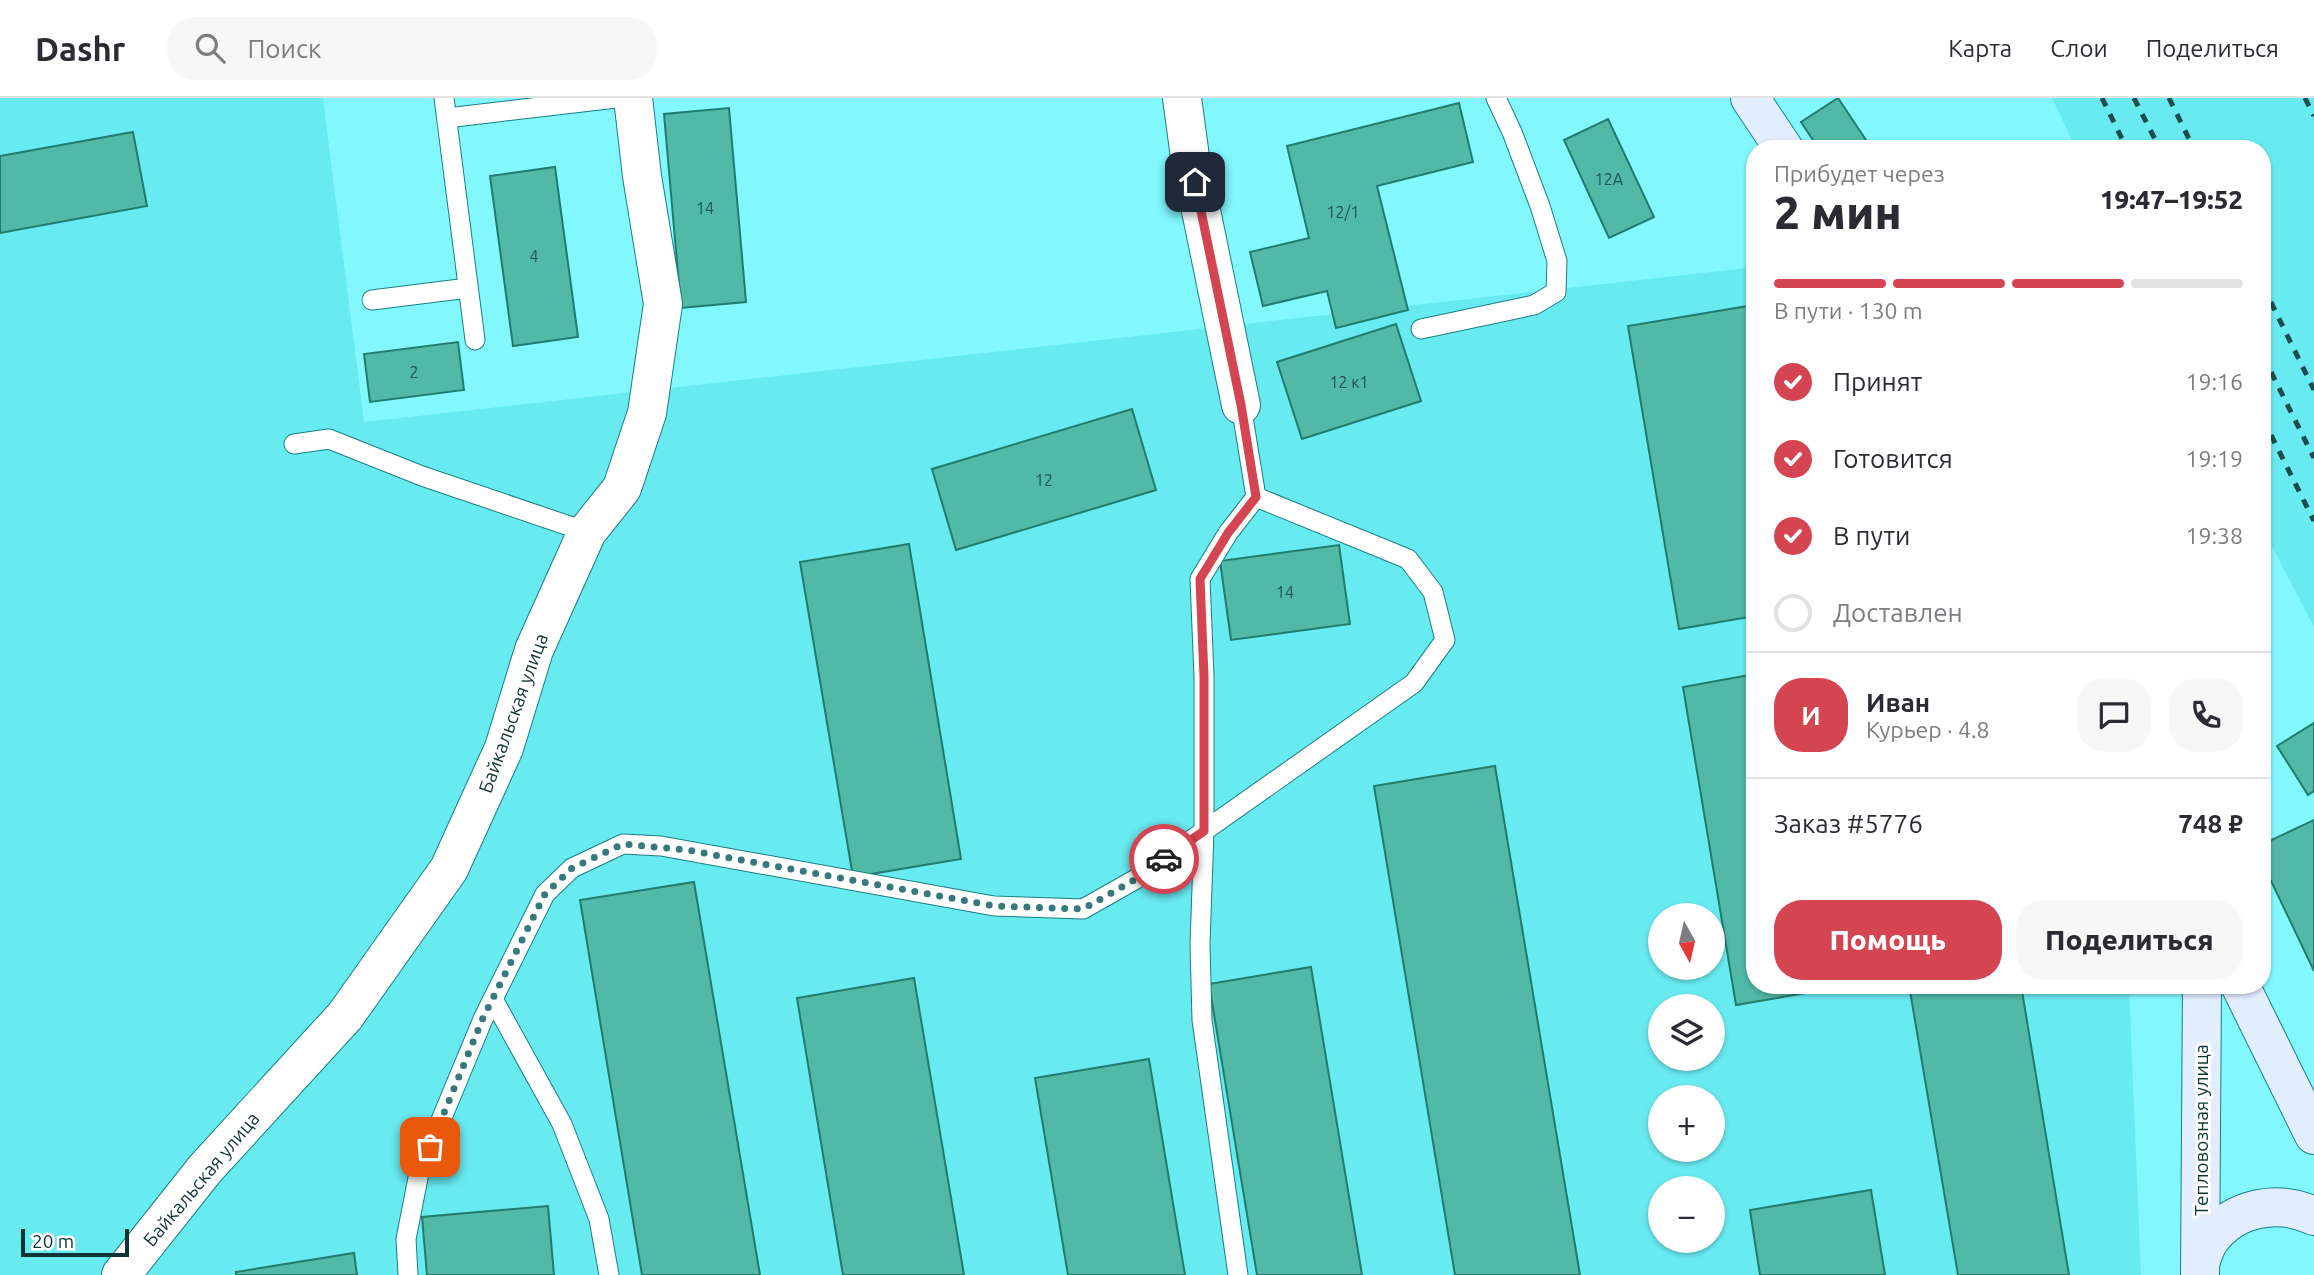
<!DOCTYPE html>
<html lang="ru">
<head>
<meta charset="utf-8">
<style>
  :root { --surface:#fff; --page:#f7f7f7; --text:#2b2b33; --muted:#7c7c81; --line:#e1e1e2; --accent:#d54451 }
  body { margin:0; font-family:Ubuntu,sans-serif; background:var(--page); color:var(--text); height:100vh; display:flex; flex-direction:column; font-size:26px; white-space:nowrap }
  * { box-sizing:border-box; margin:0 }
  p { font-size:23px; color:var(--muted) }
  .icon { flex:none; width:38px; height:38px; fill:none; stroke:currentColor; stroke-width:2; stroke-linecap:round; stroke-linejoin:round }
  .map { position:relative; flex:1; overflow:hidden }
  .drawer { position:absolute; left:1746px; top:42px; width:525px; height:854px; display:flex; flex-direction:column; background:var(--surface); border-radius:28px; box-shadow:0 2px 5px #0004 }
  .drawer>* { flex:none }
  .needle { width:46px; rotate:172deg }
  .fabs { position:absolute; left:1648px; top:805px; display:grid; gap:14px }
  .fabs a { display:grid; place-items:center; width:77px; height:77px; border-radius:50%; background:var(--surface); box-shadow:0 2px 5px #0004; font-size:35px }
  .scale { position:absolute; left:21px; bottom:18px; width:108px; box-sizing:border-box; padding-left:7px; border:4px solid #0c3436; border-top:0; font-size:19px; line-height:24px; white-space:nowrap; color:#0c3436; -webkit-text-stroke:5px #fff; paint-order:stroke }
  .pin { position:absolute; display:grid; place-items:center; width:60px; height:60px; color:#fff; margin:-30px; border-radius:14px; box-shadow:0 4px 10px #0006 }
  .courier { position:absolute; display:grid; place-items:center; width:70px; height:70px; margin:-35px; border:5px solid #d54451; border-radius:50%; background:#fff; color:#222; box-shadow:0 2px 9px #0007 }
  .summary em { font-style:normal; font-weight:800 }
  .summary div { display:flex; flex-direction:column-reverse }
  .summary { display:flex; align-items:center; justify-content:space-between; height:119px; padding:0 28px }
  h1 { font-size:46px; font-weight:800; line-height:52px }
  .bar { display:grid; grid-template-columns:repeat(4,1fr); gap:10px 7px; align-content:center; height:84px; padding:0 28px }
  .bar i { height:9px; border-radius:5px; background:var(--line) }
  .bar .on { background:var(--accent) }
  .bar p { grid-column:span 4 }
  .line { display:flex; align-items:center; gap:18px; padding:0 28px; border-top:2px solid var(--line) }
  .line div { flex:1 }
  .round { display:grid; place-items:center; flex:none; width:74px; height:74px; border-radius:28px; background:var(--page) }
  ol { padding:0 28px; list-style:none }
  li { display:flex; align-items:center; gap:21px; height:77px }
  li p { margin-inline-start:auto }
  li .icon { padding:7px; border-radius:50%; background:var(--accent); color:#fff; stroke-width:4 }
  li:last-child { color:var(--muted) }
  li i { width:38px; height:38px; border:4px solid var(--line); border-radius:50% }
  .primary-button { display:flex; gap:14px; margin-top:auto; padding:14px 28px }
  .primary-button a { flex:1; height:80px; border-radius:28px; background:var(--accent); color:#fff; font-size:28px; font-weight:800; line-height:80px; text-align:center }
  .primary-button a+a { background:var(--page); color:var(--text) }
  header { display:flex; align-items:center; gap:42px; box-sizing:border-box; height:98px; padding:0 35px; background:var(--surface); border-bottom:2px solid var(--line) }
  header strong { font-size:33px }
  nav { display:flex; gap:38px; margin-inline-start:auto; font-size:24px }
  .search { width:490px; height:63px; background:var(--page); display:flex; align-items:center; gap:18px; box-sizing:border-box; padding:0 24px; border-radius:28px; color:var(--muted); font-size:26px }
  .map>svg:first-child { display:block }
  .built { fill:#68eaf1; fill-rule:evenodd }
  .building { fill:#51b9a6; stroke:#217c6d; stroke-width:2 }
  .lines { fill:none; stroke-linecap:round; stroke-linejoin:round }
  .lane-casing { stroke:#197e83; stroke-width:21 }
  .street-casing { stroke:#197e83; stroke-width:40 }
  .secondary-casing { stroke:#197e83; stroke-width:40 }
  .lane { stroke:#fff; stroke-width:19 }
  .street { stroke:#fff; stroke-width:38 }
  .secondary { stroke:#e2edfe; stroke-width:38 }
  .rail { stroke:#1b4d4f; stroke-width:5; stroke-dasharray:9 9; stroke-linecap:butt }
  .done { stroke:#35797c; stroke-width:7; stroke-dasharray:0 12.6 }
  .route { stroke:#d54451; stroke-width:9 }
  .labels { text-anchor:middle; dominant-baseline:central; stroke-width:6; stroke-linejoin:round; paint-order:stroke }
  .number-label { font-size:16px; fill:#1d5552 }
  .street-label { font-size:19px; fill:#0c3436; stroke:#fff }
</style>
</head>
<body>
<header>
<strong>Dashr</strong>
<div class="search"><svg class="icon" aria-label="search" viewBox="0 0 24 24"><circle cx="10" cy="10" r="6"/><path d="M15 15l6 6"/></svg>Поиск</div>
<nav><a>Карта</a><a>Слои</a><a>Поделиться</a></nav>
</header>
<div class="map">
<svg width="2314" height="1177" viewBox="0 0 2314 1177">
  <rect width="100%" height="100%" fill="#82f8fe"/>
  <g class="built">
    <path d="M0,0H323L364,324L1747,170L1755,184V887H2129L2141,1177H0ZM1661,817H1713V870H1661ZM1661,908H1713V961H1661ZM1661,999H1713V1052H1661ZM1661,1090H1713V1143H1661Z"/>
    <path d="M2052,0H2314V529L2263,431V51H2076Z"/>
  </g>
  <g class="building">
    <path d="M1838,0L1872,51H1819L1801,24Z"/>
    <path d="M1459,5L1473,64L1377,88L1408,212L1336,230L1327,193L1263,208L1250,154L1309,140L1287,48Z"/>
    <path d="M729,10L746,204L681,210L664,16Z"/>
    <path d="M1608,21L1654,119L1609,140L1564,42Z"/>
    <path d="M133,34L147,108L0,135V58Z"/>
    <path d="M555,69L578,239L513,248L490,78Z"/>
    <path d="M1748,208L1755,251V518L1679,531L1628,228Z"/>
    <path d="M1396,226L1421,303L1302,341L1277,264Z"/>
    <path d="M458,244L464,292L370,304L364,256Z"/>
    <path d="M1132,311L1156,392L956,452L932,371Z"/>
    <path d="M909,446L961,761L853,779L800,464Z"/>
    <path d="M1339,447L1350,526L1231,542L1220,463Z"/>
    <path d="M1755,576V887H1852L1736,907L1683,589Z"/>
    <path d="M2314,625V693L2308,697L2277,648Z"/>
    <path d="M1495,668L1580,1177H1455L1374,688Z"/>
    <path d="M2314,722V873L2263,766V746Z"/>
    <path d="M694,784L760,1177H642L580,802Z"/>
    <path d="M1311,869L1362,1177H1257L1209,886Z"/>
    <path d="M914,880L964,1177H843L797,900Z"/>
    <path d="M1909,887H2021L2069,1177H1958Z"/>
    <path d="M1149,961L1185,1177H1068L1035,980Z"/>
    <path d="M1871,1092L1885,1177H1760L1750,1112Z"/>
    <path d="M548,1108L554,1177H427L422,1119Z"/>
    <path d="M354,1155L357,1177H236V1174Z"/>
  </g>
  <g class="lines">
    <defs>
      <g id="lane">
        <path d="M444,0L475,242"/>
        <path d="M447,20L616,0"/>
        <path d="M372,202L468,190"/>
        <path d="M1421,231L1534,207L1556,194L1557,163L1540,108L1512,34L1496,0"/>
        <path d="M294,346L329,341L422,378L587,434"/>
        <path d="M493,901L562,1026L599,1121L609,1177"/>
        <path d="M408,1177L406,1141L419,1075L483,921L545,796L572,770L623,746L661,748L994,808L1083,811L1136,781L1414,585L1445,542L1433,494L1408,461L1256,399"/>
        <path d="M1238,1177L1202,922L1200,846L1204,733V579L1200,481L1228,435L1256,399L1241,307"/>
      </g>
      <g id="street">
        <path d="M1182,0L1190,59L1241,307"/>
        <path d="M121,1177L205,1071L345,918L449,771L504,650L534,552L587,434L622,390L647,315L663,206L642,78L633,0"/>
      </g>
      <g id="secondary">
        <path d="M1750,0L1784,51"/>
        <path d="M2240,887L2314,1037"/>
        <path d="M2201,1163C2203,1156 2206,1148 2210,1142C2234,1109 2278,1101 2314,1118"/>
        <path d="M2200,1177L2202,887"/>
      </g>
    </defs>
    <use href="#lane" class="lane-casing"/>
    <use href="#street" class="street-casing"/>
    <use href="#secondary" class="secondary-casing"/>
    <use href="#lane" class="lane"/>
    <use href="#street" class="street"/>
    <use href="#secondary" class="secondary"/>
    <g class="rail">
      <path d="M2102,0L2127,51"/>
      <path d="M2134,0L2160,51"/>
      <path d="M2169,0L2194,51"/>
      <path d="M2305,0L2314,18"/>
      <path d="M2263,188L2314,292"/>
      <path d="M2263,258L2314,360"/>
      <path d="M2263,321L2314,423"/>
    </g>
  </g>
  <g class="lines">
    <path class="done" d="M430,1049L483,920L545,796L572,770L623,746L687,752L994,808L1083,811L1136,781L1164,761"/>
    <path class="route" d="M1164,761L1204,733V579L1200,481L1228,435L1256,399L1241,307L1195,84"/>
  </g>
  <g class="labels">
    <g class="number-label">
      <text x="1609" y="81">12А</text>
      <text x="705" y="110">14</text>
      <text x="1343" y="114">12/1</text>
      <text x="534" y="158">4</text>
      <text x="414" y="274">2</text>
      <text x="1349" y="284">12 к1</text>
      <text x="1044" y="382">12</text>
      <text x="1285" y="494">14</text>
    </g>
    <g class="street-label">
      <text transform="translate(513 615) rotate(-70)">Байкальская улица</text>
      <text transform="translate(2201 1032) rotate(-90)">Тепловозная улица</text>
      <text transform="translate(201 1081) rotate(-50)">Байкальская улица</text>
    </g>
  </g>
</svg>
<div class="fabs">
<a><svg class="needle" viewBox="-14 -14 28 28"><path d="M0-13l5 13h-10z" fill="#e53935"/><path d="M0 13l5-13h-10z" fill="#7c7c81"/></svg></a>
<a><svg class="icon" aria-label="layers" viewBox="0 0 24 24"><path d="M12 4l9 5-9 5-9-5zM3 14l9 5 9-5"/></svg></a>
<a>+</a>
<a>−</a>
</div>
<div class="scale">20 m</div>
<div class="pin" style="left:430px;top:1049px;background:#ea580c"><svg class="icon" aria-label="bag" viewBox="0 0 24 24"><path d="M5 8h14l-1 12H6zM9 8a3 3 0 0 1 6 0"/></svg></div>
<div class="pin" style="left:1195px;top:84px;background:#1f2937"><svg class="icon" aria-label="home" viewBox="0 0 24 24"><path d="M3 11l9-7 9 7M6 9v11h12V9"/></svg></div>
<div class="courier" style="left:1164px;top:761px"><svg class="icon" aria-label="car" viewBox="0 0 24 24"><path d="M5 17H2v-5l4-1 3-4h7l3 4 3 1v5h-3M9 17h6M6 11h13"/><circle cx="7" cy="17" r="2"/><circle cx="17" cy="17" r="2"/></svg></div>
<section class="drawer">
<div class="summary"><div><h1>2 мин</h1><p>Прибудет через</p></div><em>19:47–19:52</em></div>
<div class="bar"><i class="on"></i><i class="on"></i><i class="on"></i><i></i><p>В пути · 130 m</p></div>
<ol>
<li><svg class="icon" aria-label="check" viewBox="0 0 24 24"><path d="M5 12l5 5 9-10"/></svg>Принят<p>19:16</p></li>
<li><svg class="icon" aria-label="check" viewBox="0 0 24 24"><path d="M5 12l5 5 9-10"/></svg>Готовится<p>19:19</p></li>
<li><svg class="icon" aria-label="check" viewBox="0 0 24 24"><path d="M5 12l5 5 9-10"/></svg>В пути<p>19:38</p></li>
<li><i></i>Доставлен</li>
</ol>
<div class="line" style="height:126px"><b class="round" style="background:var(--accent);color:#fff">И</b><div><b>Иван</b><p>Курьер · 4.8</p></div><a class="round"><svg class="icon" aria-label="chat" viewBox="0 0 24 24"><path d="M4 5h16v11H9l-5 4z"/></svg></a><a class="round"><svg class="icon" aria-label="phone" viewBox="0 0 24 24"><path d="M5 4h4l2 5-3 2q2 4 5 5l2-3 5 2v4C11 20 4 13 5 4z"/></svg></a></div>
<div class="line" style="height:91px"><div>Заказ #5776</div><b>748 ₽</b></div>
<div class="primary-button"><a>Помощь</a><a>Поделиться</a></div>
</section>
</div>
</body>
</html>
